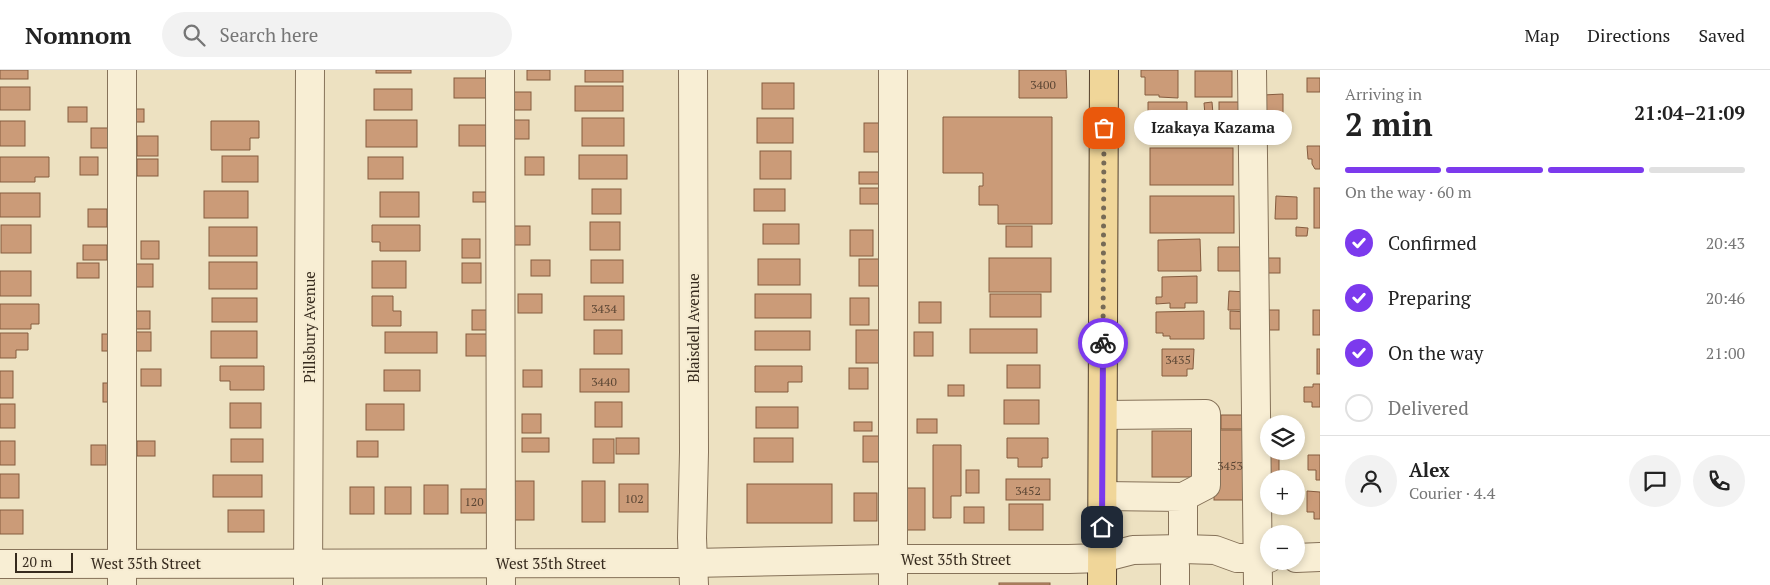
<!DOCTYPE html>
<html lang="en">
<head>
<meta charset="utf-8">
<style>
  :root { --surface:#fff; --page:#f2f2f2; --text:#222; --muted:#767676; --line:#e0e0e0; --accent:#7c3aed }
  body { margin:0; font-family:"PT Serif",serif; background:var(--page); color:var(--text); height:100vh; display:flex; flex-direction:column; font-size:19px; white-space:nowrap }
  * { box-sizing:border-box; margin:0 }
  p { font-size:16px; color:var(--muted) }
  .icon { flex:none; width:28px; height:28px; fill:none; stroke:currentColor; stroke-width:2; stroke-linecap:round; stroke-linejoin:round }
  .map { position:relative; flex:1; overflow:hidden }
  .sheet { display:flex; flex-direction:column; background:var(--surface); width:450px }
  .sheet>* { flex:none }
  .buttons { position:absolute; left:1260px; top:345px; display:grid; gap:10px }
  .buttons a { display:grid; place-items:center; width:45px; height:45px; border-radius:50%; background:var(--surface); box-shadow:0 2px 8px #0003; font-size:25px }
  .scale { position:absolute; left:15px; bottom:12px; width:58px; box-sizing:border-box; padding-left:5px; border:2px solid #362a1d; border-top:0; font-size:14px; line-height:18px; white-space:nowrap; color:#362a1d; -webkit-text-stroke:4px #f5ebd1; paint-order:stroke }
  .pin { position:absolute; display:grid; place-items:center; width:42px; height:42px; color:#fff; margin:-21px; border-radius:10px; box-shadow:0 2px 8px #0006 }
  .courier { position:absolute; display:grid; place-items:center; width:50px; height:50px; margin:-25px; border:4px solid #7c3aed; border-radius:50%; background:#fff; color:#222; box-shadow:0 1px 6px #0007 }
  .bubble { position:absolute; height:35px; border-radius:18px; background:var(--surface); box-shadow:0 2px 8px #0003; font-size:16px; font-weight:600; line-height:35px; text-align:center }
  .summary em { font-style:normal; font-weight:600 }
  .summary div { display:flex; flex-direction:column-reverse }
  .summary { display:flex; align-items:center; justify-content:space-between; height:85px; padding:0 25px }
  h1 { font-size:32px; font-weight:600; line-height:38px }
  .bar { display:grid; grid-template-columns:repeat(4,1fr); gap:8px 5px; align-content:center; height:60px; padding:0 25px }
  .bar i { height:6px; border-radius:4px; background:var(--line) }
  .bar .active { background:var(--accent) }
  .bar p { grid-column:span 4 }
  .line { display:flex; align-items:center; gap:12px; padding:0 25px; border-top:1px solid var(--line) }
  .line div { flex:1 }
  .round { display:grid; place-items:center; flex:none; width:52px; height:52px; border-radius:26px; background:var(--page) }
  ol { padding:0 25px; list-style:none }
  li { display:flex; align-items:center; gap:15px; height:55px }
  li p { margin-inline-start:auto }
  li .icon { padding:5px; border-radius:50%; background:var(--accent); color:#fff; stroke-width:4 }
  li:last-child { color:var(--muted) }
  li i { width:28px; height:28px; border:2px solid var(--line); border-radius:50% }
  header { display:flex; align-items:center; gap:30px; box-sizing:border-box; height:70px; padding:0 25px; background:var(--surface); border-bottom:1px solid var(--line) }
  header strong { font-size:24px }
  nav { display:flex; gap:28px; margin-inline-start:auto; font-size:18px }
  .search { width:350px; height:45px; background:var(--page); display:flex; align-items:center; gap:12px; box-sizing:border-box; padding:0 18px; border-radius:28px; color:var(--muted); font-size:19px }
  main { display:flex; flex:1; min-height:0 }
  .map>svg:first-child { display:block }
  .building { fill:#cb9b78; stroke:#855c3f }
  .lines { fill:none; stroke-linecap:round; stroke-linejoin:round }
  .minor-casing { stroke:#867259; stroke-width:30 }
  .major-casing { stroke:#54402d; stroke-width:30 }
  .minor { stroke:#f8eed4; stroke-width:28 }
  .major { stroke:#f0d699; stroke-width:28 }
  .done { stroke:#766a56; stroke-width:5; stroke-dasharray:0 9 }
  .route { stroke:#7c3aed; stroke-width:6 }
  .labels { text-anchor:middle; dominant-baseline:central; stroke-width:4; stroke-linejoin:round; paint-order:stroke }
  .number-label { font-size:12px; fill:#5b4634 }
  .street-label { font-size:15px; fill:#362a1d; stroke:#f5ebd1 }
</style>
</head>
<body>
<header>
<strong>Nomnom</strong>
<div class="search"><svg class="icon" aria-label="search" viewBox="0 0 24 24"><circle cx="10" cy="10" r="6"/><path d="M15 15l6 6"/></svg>Search here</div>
<nav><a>Map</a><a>Directions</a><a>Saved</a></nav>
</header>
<main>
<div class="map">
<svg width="1320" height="515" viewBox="0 0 1320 515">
  <rect width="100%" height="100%" fill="#ede1c1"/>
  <g class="building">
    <rect x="0" y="0" width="28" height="9"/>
    <rect x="376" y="0" width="35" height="3"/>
    <rect x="527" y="0" width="23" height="10"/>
    <rect x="585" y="0" width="38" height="12"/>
    <path d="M1019,0H1066L1067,28H1019Z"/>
    <path d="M1141,0H1178V28L1159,27V25H1145V7H1141Z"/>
    <rect x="1195" y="1" width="37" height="26"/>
    <rect x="454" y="8" width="39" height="20"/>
    <rect x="1307" y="8" width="13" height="14"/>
    <rect x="762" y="13" width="32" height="26"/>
    <rect x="575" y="16" width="48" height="25"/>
    <rect x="0" y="17" width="30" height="23"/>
    <rect x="374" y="19" width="38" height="21"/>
    <rect x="513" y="22" width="18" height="18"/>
    <path d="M1283,24V43L1263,44V25Z"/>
    <path d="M1148,32H1187V62H1152V52H1148Z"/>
    <path d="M1212,32L1213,44L1205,45L1204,33Z"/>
    <rect x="1219" y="32" width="22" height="23"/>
    <rect x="68" y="37" width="19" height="15"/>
    <rect x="129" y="39" width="15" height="13"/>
    <path d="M943,47H1052V154H998V135H979V116H983V103H943Z"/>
    <rect x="582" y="48" width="42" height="28"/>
    <rect x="757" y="48" width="36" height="25"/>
    <rect x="366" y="50" width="51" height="27"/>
    <rect x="511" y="50" width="18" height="19"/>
    <rect x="0" y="51" width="25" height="25"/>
    <path d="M211,51H259V68H250V80H211Z"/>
    <rect x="864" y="53" width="20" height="29"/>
    <rect x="459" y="55" width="35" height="21"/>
    <rect x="91" y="58" width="18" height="20"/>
    <rect x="137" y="66" width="21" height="20"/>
    <path d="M1307,76H1320V99H1315L1312,94V89H1308Z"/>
    <rect x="1150" y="78" width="83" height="37"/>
    <rect x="760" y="81" width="31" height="28"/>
    <rect x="579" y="85" width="48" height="24"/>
    <rect x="222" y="86" width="36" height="26"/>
    <path d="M0,87H49V107H35V112H0Z"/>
    <rect x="80" y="87" width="18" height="18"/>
    <rect x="368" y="87" width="35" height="22"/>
    <rect x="525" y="87" width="19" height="18"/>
    <rect x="137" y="89" width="21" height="17"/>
    <rect x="859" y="102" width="24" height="12"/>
    <rect x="860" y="118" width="25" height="16"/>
    <rect x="1314" y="118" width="6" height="40"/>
    <rect x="592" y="119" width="29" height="25"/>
    <rect x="754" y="119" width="31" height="22"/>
    <rect x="204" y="121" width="44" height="27"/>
    <rect x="380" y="122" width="39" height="25"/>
    <rect x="473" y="122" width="18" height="10"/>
    <rect x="0" y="123" width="40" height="24"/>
    <rect x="1150" y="126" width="84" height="37"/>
    <path d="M1276,126L1297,127V149H1275Z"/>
    <rect x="88" y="139" width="19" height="18"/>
    <rect x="590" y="152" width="30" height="28"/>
    <rect x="763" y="154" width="36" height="20"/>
    <rect x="1" y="155" width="30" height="28"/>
    <path d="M372,155H420V181H380V172H372Z"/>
    <rect x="509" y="156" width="21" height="19"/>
    <rect x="1006" y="156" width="26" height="21"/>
    <rect x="209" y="157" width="48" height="29"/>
    <path d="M1296,157L1308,158L1307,166H1296Z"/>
    <rect x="850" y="160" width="23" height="26"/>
    <rect x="462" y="169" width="18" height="19"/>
    <path d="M1200,169L1201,201H1158V170Z"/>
    <rect x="141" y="171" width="18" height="18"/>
    <rect x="83" y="175" width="24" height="15"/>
    <path d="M1218,177H1242L1241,201H1218Z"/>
    <rect x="989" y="188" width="62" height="34"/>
    <rect x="1259" y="188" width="21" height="15"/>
    <rect x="758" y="189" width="42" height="26"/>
    <rect x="859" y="189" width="22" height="27"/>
    <rect x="531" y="190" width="19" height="16"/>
    <rect x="591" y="190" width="32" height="23"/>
    <rect x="372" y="191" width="34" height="27"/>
    <rect x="209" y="192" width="48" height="27"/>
    <rect x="77" y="193" width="22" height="15"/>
    <rect x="462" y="193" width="19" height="20"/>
    <rect x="132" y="194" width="21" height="23"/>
    <rect x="0" y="201" width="31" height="25"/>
    <path d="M1197,206V233H1185V238H1170V233L1156,234V227H1162V207Z"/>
    <path d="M1229,221L1248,222V240H1228Z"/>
    <rect x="518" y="224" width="24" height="19"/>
    <rect x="755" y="224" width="56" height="24"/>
    <rect x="990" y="224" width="51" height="23"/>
    <path d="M372,226H393V241H401V256H372Z"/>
    <rect x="584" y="226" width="40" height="24"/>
    <rect x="212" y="228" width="45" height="24"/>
    <rect x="850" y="228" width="19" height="27"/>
    <rect x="919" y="232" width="22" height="21"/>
    <path d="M0,234H39V254H31V259H0Z"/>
    <rect x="472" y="240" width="21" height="20"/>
    <rect x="1260" y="240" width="19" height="20"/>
    <rect x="1313" y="240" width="7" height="25"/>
    <rect x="130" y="241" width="20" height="18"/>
    <path d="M1204,241V269H1170V266H1163V263H1156V242Z"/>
    <path d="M1230,241L1247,242V259H1230Z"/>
    <rect x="970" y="259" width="67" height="24"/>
    <rect x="594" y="260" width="28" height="24"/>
    <rect x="856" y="260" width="24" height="33"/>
    <rect x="211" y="261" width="46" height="27"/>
    <rect x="755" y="261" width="55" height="19"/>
    <rect x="135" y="262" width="16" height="19"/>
    <rect x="385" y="262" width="52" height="21"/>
    <rect x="914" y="262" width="19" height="24"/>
    <path d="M0,263H28V280H16V288H0Z"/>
    <rect x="102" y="264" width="13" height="17"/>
    <rect x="466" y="264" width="27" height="22"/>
    <path d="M1162,279H1194L1193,299H1187V306H1162Z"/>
    <rect x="1317" y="279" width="3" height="25"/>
    <rect x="1007" y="295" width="33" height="23"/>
    <path d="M220,296H264V320H230V311H220Z"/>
    <path d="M755,296H802V312H788V322H755Z"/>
    <rect x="849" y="298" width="19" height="21"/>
    <rect x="141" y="299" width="20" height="17"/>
    <rect x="580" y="299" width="49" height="23"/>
    <rect x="384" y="300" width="36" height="21"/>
    <rect x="523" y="300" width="19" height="17"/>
    <rect x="0" y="301" width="13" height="27"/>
    <rect x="103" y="313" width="11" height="19"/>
    <path d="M1313,314H1320V337H1312V332H1304V317H1313Z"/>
    <rect x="948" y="315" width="16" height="11"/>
    <rect x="1004" y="330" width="35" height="24"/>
    <rect x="595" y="332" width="27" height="25"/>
    <rect x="230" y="333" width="31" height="25"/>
    <rect x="0" y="334" width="15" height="24"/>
    <rect x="366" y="334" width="38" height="26"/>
    <rect x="756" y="337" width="42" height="21"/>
    <rect x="522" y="344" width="19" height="19"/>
    <rect x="1221" y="345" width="25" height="14"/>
    <rect x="917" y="349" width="20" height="14"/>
    <rect x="854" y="352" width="18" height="9"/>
    <rect x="1214" y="360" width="32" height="70"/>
    <rect x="1152" y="361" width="52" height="46"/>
    <rect x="863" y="366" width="18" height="26"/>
    <rect x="522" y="368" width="27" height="14"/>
    <rect x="616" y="368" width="23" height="16"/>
    <rect x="754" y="368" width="39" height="24"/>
    <path d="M1007,368H1048V388H1042V397H1018V388H1007Z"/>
    <rect x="231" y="369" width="32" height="23"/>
    <rect x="593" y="369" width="21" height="24"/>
    <rect x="0" y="371" width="15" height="24"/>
    <rect x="137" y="371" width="18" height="15"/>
    <rect x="357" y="371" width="21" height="16"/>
    <rect x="91" y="375" width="15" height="20"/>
    <path d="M933,375H961V426H951V448H933Z"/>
    <path d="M1308,385H1320V410H1316V400H1308Z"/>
    <rect x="1260" y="386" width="19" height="19"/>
    <rect x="966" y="400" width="13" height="23"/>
    <rect x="0" y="404" width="19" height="24"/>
    <rect x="213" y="405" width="49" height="22"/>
    <rect x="1006" y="409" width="44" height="21"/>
    <rect x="511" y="411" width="23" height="39"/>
    <rect x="582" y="411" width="23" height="41"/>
    <rect x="619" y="414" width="29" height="28"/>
    <rect x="747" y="414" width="85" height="39"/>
    <rect x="424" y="415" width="24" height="29"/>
    <rect x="350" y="417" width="24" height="27"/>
    <rect x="385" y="417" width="26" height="27"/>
    <rect x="903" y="418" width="22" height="42"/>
    <rect x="461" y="419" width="26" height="24"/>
    <path d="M1307,421L1320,422V449H1314V442H1307Z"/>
    <rect x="854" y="423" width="23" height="28"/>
    <rect x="1009" y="434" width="34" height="26"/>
    <path d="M1269,436H1280V441H1260Z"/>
    <rect x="964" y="437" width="20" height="16"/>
    <rect x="0" y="440" width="23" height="24"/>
    <rect x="228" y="440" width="36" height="22"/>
    <rect x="999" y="513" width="51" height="2"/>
  </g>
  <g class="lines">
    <defs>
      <g id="minor">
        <path d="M500,0L501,515"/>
        <path d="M693,0L694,382L692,468L694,515"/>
        <path d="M893,0V515"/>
        <path d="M1252,0L1258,515"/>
        <path d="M1103,345L1206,344V415L1183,427"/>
        <path d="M1103,426L1183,427V479"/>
        <path d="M1296,488L1320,487"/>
        <path d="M0,494L692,493L893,489H1069L1102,488L1133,480L1183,479L1215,480L1237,488H1269"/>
        <path d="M1175,496V515"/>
        <path d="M122,515V0"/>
        <path d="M308,515L310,0"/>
      </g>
      <path id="major" d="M1102,515L1104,0"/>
    </defs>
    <use href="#minor" class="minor-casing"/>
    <use href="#major" class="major-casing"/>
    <use href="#minor" class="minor"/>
    <use href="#major" class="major"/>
  </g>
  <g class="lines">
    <path class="done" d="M1103,273L1104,58"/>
    <path class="route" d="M1102,457L1103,273"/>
  </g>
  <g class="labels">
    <g class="number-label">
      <text x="1043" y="14">3400</text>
      <text x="604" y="238">3434</text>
      <text x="1178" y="289">3435</text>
      <text x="604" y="311">3440</text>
      <text x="1230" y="395">3453</text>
      <text x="1028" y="420">3452</text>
      <text x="634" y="428">102</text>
      <text x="474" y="431">120</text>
    </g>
    <g class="street-label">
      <text transform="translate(309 257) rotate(-90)">Pillsbury Avenue</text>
      <text transform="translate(693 258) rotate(-90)">Blaisdell Avenue</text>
      <text x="956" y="489">West 35th Street</text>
      <text x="146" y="493">West 35th Street</text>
      <text x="551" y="493">West 35th Street</text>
    </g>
  </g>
</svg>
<div class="buttons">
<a><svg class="icon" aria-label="layers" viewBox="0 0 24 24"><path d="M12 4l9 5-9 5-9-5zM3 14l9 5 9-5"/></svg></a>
<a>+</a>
<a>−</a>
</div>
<div class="scale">20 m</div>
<div class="pin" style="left:1104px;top:58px;background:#ea580c"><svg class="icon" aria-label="bag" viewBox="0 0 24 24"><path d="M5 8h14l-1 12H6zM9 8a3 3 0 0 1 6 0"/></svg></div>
<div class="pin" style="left:1102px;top:457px;background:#1f2937"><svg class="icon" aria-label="home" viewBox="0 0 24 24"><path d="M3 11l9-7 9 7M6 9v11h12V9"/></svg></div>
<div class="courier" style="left:1103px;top:273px"><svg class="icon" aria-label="bike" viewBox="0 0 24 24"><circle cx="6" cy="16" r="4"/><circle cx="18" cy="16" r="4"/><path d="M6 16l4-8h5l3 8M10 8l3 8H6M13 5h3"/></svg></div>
<div class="bubble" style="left:1134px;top:40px;width:158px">Izakaya Kazama</div>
</div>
<section class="sheet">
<div class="summary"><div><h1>2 min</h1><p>Arriving in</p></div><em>21:04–21:09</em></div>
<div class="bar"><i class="active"></i><i class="active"></i><i class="active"></i><i></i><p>On the way · 60 m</p></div>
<ol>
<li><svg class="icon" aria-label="check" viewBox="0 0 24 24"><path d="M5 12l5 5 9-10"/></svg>Confirmed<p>20:43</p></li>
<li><svg class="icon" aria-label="check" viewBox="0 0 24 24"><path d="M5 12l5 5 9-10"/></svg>Preparing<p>20:46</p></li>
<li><svg class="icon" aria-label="check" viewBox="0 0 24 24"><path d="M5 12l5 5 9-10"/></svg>On the way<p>21:00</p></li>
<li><i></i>Delivered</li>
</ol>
<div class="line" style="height:90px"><a class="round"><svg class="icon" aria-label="person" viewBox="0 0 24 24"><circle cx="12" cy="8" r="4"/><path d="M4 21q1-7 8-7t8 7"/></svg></a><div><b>Alex</b><p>Courier · 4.4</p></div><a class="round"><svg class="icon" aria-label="chat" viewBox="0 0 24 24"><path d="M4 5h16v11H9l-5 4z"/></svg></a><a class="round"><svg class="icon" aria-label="phone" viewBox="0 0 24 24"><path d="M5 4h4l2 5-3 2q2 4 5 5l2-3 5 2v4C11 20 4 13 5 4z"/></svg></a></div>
</section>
</main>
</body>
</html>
